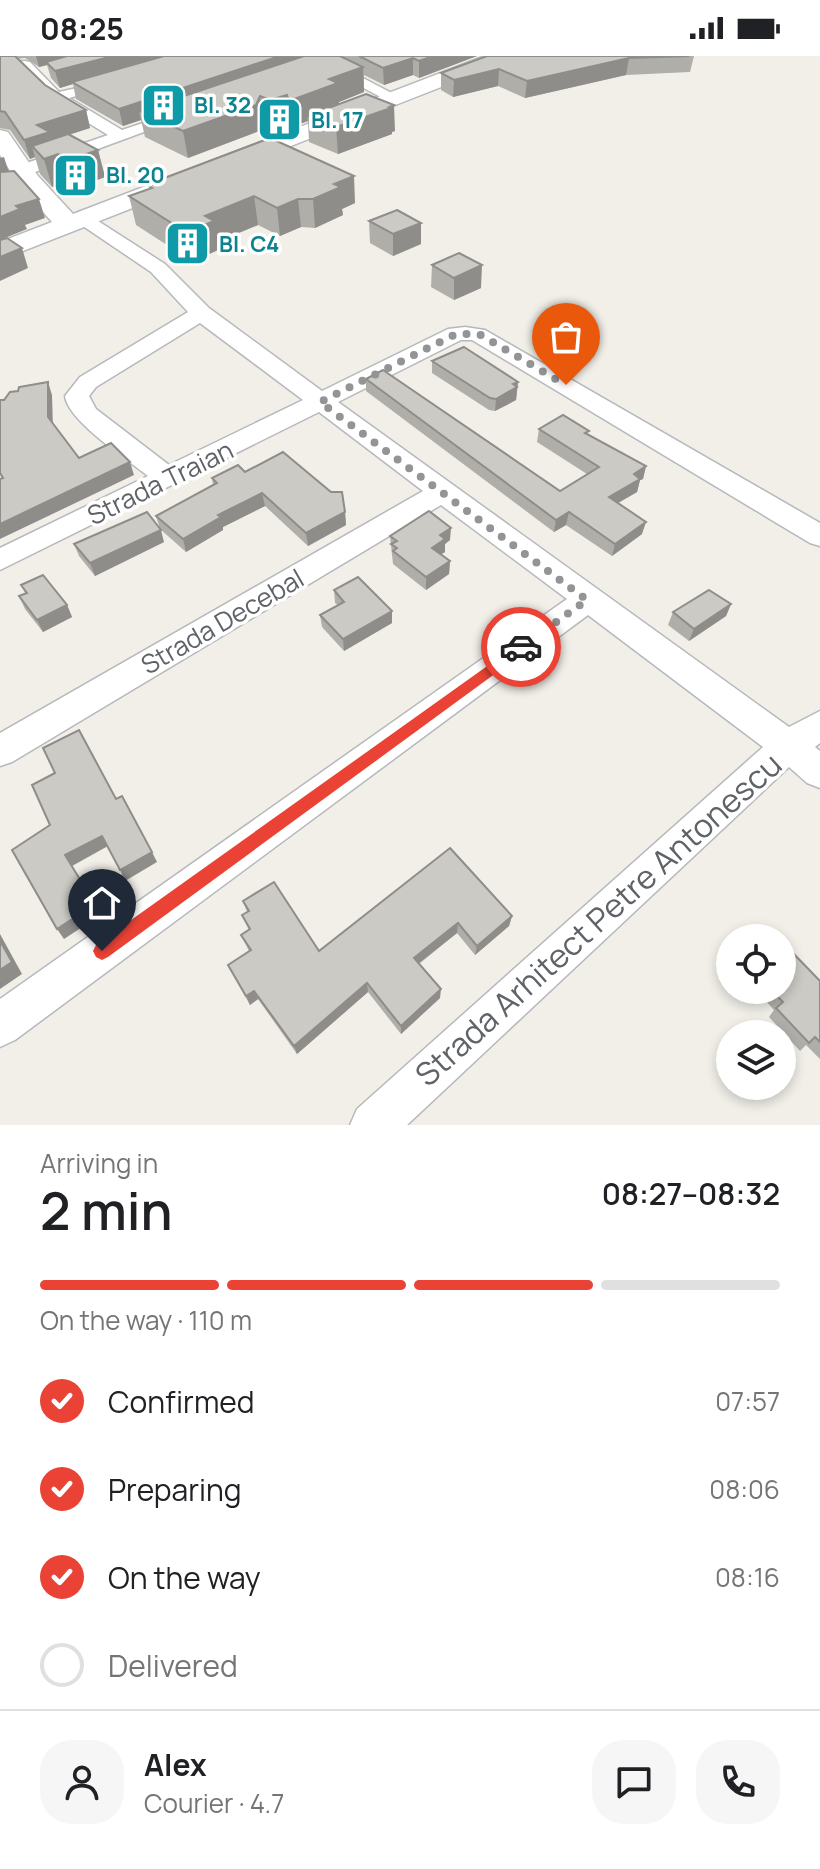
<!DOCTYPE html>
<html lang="en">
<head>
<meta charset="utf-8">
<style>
  :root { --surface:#fff; --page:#f6f6f6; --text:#202124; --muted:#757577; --line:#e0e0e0; --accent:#ea4335 }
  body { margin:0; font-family:Manrope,sans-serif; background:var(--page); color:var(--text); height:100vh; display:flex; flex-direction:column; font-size:30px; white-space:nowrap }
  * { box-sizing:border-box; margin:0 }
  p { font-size:26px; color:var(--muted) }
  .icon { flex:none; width:44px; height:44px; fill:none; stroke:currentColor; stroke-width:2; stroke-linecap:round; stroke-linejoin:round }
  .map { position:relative; height:1069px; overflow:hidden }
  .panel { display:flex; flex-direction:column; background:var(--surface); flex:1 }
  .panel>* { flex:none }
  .tools { position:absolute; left:716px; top:868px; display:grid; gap:16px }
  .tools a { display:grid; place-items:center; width:80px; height:80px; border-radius:50%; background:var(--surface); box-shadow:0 4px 12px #0003; font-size:40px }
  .pin { position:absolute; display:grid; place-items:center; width:68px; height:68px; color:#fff; margin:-82px -34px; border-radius:50% 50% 50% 0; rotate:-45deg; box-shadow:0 0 8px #0007 }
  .pin .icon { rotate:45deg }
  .courier { position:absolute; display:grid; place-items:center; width:80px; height:80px; margin:-40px; border:6px solid #ea4335; border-radius:50%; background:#fff; color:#222; box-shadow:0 2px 10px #0007 }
  .overview em { font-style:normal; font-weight:600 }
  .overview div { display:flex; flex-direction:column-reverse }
  .overview { display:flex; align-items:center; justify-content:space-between; height:136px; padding:0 40px }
  h1 { font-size:52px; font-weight:600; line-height:60px }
  .bar { display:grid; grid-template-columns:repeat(4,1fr); gap:12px 8px; align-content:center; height:96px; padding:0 40px }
  .bar i { height:10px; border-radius:6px; background:var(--line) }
  .bar .on { background:var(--accent) }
  .bar p { grid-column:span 4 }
  .line { display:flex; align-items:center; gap:20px; padding:0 40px; border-top:2px solid var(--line) }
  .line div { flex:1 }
  .round { display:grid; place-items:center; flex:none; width:84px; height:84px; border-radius:32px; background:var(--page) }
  ol { padding:0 40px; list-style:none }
  li { display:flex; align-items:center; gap:24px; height:88px }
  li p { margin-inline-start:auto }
  li .icon { padding:8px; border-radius:50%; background:var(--accent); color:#fff; stroke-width:4 }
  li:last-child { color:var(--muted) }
  li i { width:44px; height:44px; border:4px solid var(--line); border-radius:50% }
  .status { display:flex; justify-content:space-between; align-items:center; height:56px; padding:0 40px; background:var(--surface); direction:ltr }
  .status svg { height:22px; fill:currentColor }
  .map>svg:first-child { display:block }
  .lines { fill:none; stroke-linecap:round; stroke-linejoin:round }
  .street-casing { stroke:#b5b8bc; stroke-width:3 }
  .secondary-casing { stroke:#b6babf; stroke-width:3 }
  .street { fill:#fff; fill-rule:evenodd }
  .secondary { fill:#fff; fill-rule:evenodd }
  .wall { fill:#afaea9 }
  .shaded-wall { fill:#8f8d8a }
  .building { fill:#cccac5; stroke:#8f8d8a; stroke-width:2 }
  .route { fill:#ea4335 }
  .done { stroke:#929495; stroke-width:8; stroke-dasharray:0 14.4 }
  .labels { text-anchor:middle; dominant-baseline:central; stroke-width:7; stroke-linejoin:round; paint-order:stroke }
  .far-culture-label { font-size:22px; font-weight:bold; fill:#0d838f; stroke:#fff; text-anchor:start }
  .street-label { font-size:26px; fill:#5f6368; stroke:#fff }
  .near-street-label { font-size:32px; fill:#5f6368; stroke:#fff }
</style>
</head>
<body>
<div class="status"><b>08:25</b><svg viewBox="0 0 49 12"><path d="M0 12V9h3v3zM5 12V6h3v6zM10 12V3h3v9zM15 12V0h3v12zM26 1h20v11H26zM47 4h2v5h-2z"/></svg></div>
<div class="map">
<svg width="820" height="1069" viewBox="0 0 820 1069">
  <rect width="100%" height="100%" fill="#f1efe8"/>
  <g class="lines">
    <defs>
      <g id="street">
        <path d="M303,0H321L403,43L400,46H390Z"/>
        <path d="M25,5L30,6L59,36L117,23V29L69,42L122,74L182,54L190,59L27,119H15L12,115L15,111L108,79L51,44L21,14L0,15V7Z"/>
        <path d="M84,156L165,208L209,252L322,335L448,273L465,271L485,274L820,467V490L810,487L472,284H461L338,346L789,671L820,655V687L815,691L820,695V732L807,727L789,711L407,1069H350L357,1053L763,691L588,559L15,984L0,991V943L567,543L441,449L12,706L0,710V677L423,435L319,356L0,514V492L148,420C127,403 68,365 65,340L80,321L188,256L151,216L77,166L75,162ZM200,267L303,344L169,409L96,353L89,340L96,331Z"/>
      </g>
      <path id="secondary" d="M485,0H513L510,4L0,204V186L52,166L20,130L0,99V74L8,76L38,120L73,158Z"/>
    </defs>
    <use href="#street" class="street-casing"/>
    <use href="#secondary" class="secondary-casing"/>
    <use href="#street" class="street"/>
    <use href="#secondary" class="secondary"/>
  </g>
  <g class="wall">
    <path d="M0,0H477L419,22L413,19L384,29L364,19V36L339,46V48L395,75L392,76V78L338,98L309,86L308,65L291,71L289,65L273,70L263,66L259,75L188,102L145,81L141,64L123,70L76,43L73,28L60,32L51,22L47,9L39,11L25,2L17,3L45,29L86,54L90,72L69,79L98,94L105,121L76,132L65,126L52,131L40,118L35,101L30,103L10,74L0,72Z"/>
    <path d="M487,0H694L690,16L626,19L525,42L498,30L453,41L441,34V17Z"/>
    <path d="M154,126L355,147L342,153L343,159L315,172L301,171L280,180L258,169L217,186L218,194L196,204L184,200L136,169L129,140L150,133L149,130L155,128Z"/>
    <path d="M369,165L421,188L393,200L370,187Z"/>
    <path d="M432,209L481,232L454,244L431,231Z"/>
    <path d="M432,305L518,326L516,344L495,355L489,354L432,317Z"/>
    <path d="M366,323L560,435L587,418L537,386L539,373L588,379L646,410L643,423L640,424L637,436L618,447L642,478L612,500L566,469L554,476L366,335Z"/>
    <path d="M245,416L345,456L346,469L308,490L265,450L223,471V474L186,496L160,473L156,460L213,429L212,422Z"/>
    <path d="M390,480L450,484L445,488V496L441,498L450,505L449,518L426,534L393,508Z"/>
    <path d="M164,486L95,520L79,500L74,488Z"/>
    <path d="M21,529L67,549L72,561L43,576L25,553L19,540L25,537Z"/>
    <path d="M334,534L392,567L344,595L322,571L320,559L338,549L335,547Z"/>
    <path d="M731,548L726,560L689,585L668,569L673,556Z"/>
    <path d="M450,792L512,860L509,870L475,899L457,877L419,908L440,942L401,978L368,936L297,998L258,943L250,949L228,909L249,895L241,879L249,874L242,859L247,856L243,845L319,895Z"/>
    <path d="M820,925V1003L806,989L800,995L769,961L774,954L756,934H782Z"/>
  </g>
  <g class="shaded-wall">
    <path d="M36,0H83L46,6L47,9L39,11Z"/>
    <path d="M113,0H179L72,26L73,28L60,32L55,15Z"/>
    <path d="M280,0H309L139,55L141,64L123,70L119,53Z"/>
    <path d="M433,0H477L419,22V5Z"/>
    <path d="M413,2V19L384,29L383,12Z"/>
    <path d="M629,2L626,19L525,42L527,25Z"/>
    <path d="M363,11L364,36L339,46V53L307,60L308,65L291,71L289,45L329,23Z"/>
    <path d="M499,13L498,30L453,41L454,24Z"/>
    <path d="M287,39L289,65L273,70L270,44Z"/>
    <path d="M260,40L263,66L259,75L188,102L183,75Z"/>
    <path d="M394,49L395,75L392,76V78L338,98L336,71Z"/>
    <path d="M86,54L90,72L32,90L35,101L30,103L24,84L37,69Z"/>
    <path d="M98,94L105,121L76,132L69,104Z"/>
    <path d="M58,98L65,126L52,131L44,103Z"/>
    <path d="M4,101L10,120L0,122V102Z"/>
    <path d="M354,120L355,147L342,153L343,159L315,172L313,143L334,128Z"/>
    <path d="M254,140L258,169L217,186L218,194L196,204L190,175L205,160Z"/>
    <path d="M39,143L45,162L25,169L27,173L0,184V161L16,150Z"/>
    <path d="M298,143L301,171L280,180L277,152Z"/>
    <path d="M421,167V188L393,200V178Z"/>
    <path d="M22,192L28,212L0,225V201Z"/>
    <path d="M482,209L481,232L454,244V222Z"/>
    <path d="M48,326L52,339L53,373L48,361Z"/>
    <path d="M518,326L516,344L495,355L496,343Z"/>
    <path d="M130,406L134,419L0,483V468Z"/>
    <path d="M646,410L643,423L640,424L637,436L606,454L609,441L634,418Z"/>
    <path d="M262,437L265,450L223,471V474L186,496L183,483L218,459Z"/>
    <path d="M345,456L346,469L308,490L306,477Z"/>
    <path d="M569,456L566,469L554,476L556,464Z"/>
    <path d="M646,466L642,478L612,500L615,488Z"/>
    <path d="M451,472L450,484L445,488V496L432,504V492L440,479Z"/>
    <path d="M161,474L164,486L95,520L90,507Z"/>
    <path d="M450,505L449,518L426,534V521Z"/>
    <path d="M731,548L726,560L689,585L694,573Z"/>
    <path d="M67,549L72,561L43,576L37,564Z"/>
    <path d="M392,555V567L344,595L343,583Z"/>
    <path d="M102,780L108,790L72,810L102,858L64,883L57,873L65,799Z"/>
    <path d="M152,796L157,806L125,825L120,814Z"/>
    <path d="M512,860L509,870L475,899L477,890Z"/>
    <path d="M458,867L457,877L414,911V902Z"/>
    <path d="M0,878L22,918L0,933Z"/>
    <path d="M367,927L368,936L297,998L294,990Z"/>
    <path d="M441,933L440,942L401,978V970Z"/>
    <path d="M254,935L258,943L250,949L246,940Z"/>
  </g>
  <g class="building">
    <path d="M0,0H15L45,29L86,54L37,69L50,76L24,84L5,56L0,55Z"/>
    <path d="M67,0H113L55,15L46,6Z"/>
    <path d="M164,0H280L119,53L72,26Z"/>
    <path d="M304,0H340L363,11L329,23L338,27L289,45L287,39L270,44L260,40L256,49L183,75L139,55Z"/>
    <path d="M359,0H433L419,5L413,2L383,12Z"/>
    <path d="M487,0H689L629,2L527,25L499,13L454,24L441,17Z"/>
    <path d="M366,38L394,49L389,51L391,52L336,71L307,60Z"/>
    <path d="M68,78L98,94L69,104L58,98L44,103L32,90Z"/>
    <path d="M270,82L354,120L334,128L341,131L313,143H298L277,152L254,140L205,160L214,165L190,175L178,171L129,140L152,132L149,130L156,127L154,126Z"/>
    <path d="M14,115L39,143L16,150L20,153L0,161V116Z"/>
    <path d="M397,154L421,167L393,178L369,165Z"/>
    <path d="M7,182L22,192L0,201V184Z"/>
    <path d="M459,197L482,209L454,222L432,209Z"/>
    <path d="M464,291L518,326L513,328L517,331L496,343L490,342L432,305Z"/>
    <path d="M383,314L560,435L599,411L539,373L563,359L589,375L585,377L646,410L634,418L640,423L609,441L646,466L615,488L569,456L556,464L366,323Z"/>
    <path d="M48,326V361L79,402L111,387L130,406L0,468V423L3,422L0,417V344H4L10,336L18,335L19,331Z"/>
    <path d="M283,396L331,436H342L345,456L306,477L262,437L218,459L221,461L183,483L156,460L217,427L212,422L238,409L245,416Z"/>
    <path d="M429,455L451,472L440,479L445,483L432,492L450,505L426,521L393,495L397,492L391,488L397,485L390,480Z"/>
    <path d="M147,456L161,474L90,507L74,488Z"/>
    <path d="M43,519L67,549L37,564L19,540L27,537L21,529Z"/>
    <path d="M358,521L392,555L343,583L320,559L344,546L334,534Z"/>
    <path d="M709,534L731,548L694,573L673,556Z"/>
    <path d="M79,674L116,743L122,740L152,796L120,814L102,780L65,799L95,848L57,873L12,794L50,769L32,729L55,717L43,692Z"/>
    <path d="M450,792L512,860L477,890L458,867L414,902L441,933L401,970L367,927L294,990L254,935L246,940L228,909L251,894L241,879L250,873L242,859L249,855L243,845L274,826L319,895Z"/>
    <path d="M0,885L12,906L0,914Z"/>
    <path d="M790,894L820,925V986L815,981L809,987L776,952L783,946L771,934H782V901Z"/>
  </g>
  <path class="route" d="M521,586L526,588V595L108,901L102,904L96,901L93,895L96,889Z"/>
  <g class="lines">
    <path class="done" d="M521,591L587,544L320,346L456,278H479L566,329"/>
  </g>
  <defs>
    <symbol id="building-square" viewBox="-11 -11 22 22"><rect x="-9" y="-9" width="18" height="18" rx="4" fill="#0f9aa8" stroke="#fff"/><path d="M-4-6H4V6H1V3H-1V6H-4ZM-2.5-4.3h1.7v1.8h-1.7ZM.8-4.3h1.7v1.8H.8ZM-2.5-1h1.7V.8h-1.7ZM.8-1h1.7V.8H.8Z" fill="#fff"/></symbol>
  </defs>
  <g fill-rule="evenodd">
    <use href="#building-square" x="138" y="24" width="51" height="51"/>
    <use href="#building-square" x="254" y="38" width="51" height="51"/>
    <use href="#building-square" x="50" y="94" width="51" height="51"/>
    <use href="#building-square" x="162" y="162" width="51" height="51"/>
  </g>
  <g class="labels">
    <g class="far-culture-label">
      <text x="194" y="49">Bl. 32</text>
      <text x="311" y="64">Bl. 17</text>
      <text x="106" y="119">Bl. 20</text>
      <text x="219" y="188">Bl. C4</text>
    </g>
    <g class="street-label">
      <text transform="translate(160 426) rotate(-26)">Strada Traian</text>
      <text transform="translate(222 565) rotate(-30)">Strada Decebal</text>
    </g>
    <g class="near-street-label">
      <text transform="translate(598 863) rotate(-42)">Strada Arhitect Petre Antonescu</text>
    </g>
  </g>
</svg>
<div class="tools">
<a><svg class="icon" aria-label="locate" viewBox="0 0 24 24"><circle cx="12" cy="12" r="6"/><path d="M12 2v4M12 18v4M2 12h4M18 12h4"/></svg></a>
<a><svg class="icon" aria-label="layers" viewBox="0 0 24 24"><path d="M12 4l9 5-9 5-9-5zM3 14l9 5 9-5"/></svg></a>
</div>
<div class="pin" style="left:566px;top:329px;background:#ea580c"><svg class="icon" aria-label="bag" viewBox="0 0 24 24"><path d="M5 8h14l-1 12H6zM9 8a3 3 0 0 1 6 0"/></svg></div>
<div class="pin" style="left:102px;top:895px;background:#1f2937"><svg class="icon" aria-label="home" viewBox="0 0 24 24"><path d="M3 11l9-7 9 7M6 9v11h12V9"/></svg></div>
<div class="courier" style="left:521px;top:591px"><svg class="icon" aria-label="car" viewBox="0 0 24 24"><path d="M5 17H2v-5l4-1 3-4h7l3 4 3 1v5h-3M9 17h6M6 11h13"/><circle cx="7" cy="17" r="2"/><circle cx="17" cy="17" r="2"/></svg></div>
</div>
<section class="panel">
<div class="overview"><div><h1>2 min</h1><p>Arriving in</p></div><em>08:27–08:32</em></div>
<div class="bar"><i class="on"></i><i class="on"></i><i class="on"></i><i></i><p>On the way · 110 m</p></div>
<ol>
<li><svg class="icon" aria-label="check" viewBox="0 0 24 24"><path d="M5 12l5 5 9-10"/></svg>Confirmed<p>07:57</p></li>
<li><svg class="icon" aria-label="check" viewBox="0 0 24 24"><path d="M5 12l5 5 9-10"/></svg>Preparing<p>08:06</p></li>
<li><svg class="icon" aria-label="check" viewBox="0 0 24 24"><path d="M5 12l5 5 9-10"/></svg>On the way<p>08:16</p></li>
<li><i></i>Delivered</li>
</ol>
<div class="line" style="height:144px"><a class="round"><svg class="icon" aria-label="person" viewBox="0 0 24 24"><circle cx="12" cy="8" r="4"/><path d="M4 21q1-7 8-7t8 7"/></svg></a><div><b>Alex</b><p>Courier · 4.7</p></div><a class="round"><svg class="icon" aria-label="chat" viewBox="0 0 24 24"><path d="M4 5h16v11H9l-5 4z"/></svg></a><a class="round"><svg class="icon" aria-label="phone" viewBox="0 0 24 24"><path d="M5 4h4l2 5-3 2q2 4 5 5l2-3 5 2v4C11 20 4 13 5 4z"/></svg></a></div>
</section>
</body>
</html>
